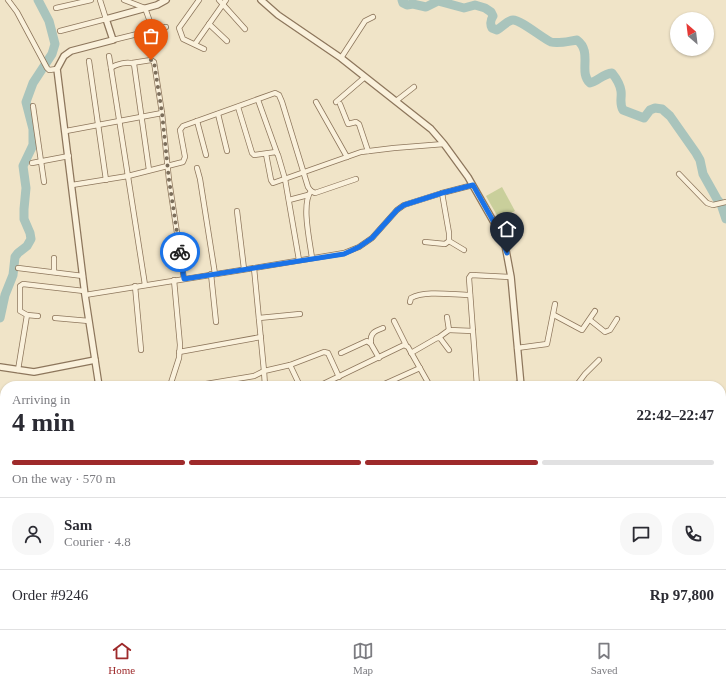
<!DOCTYPE html>
<html lang="en">
<head>
<meta charset="utf-8">
<style>
  :root { --surface:#fff; --page:#f7f7f7; --text:#2b2b33; --muted:#7c7c81; --line:#e1e1e2; --accent:#9e2a2b }
  body { margin:0; font-family:Georgia,serif; background:var(--page); color:var(--text); height:100vh; display:flex; flex-direction:column; font-size:15px; white-space:nowrap }
  * { box-sizing:border-box; margin:0 }
  p { font-size:13px; color:var(--muted) }
  .icon { flex:none; width:22px; height:22px; fill:none; stroke:currentColor; stroke-width:2; stroke-linecap:round; stroke-linejoin:round }
  .map { position:relative; flex:1; overflow:hidden }
  .side { position:absolute; left:0px; top:381px; width:726px; height:248px; display:flex; flex-direction:column; background:var(--surface); border-radius:16px 16px 0 0; box-shadow:0 1px 3px #0004 }
  .side>* { flex:none }
  .needle { width:26px; rotate:332deg }
  .tools { position:absolute; left:670px; top:12px; display:grid; gap:8px }
  .tools a { display:grid; place-items:center; width:44px; height:44px; border-radius:50%; background:var(--surface); box-shadow:0 1px 3px #0004; font-size:20px }
  .pin { position:absolute; display:grid; place-items:center; width:34px; height:34px; color:#fff; margin:-41px -17px; border-radius:50% 50% 50% 0; rotate:-45deg; box-shadow:0 0 4px #0007 }
  .pin .icon { rotate:45deg }
  .courier { position:absolute; display:grid; place-items:center; width:40px; height:40px; margin:-20px; border:3px solid #1a73e8; border-radius:50%; background:#fff; color:#222; box-shadow:0 1px 5px #0007 }
  .summary em { font-style:normal; font-weight:700 }
  .summary div { display:flex; flex-direction:column-reverse }
  .summary { display:flex; align-items:center; justify-content:space-between; height:68px; padding:0 12px }
  h1 { font-size:26px; font-weight:700; line-height:30px }
  .bar { display:grid; grid-template-columns:repeat(4,1fr); gap:6px 4px; align-content:center; height:48px; padding:0 12px }
  .bar i { height:5px; border-radius:3px; background:var(--line) }
  .bar .selected { background:var(--accent) }
  .bar p { grid-column:span 4 }
  .line { display:flex; align-items:center; gap:10px; padding:0 12px; border-top:1px solid var(--line) }
  .line div { flex:1 }
  .round { display:grid; place-items:center; flex:none; width:42px; height:42px; border-radius:16px; background:var(--page) }
  .dock { display:flex; justify-content:space-around; align-items:center; height:56px; border-top:1px solid var(--line); background:var(--surface); font-size:11px; color:var(--muted) }
  .dock a { display:grid; justify-items:center; gap:2px }
  .dock .selected { color:var(--accent) }
  .map>svg:first-child { display:block }
  .green { fill:#c9cf9b }
  .lines { fill:none; stroke-linecap:round; stroke-linejoin:round }
  .river { stroke:#a9c4bc; stroke-width:9 }
  .minor-casing { stroke:#8d765c; stroke-width:6 }
  .tertiary-casing { stroke:#8d765c; stroke-width:8 }
  .minor { stroke:#faf1dc; stroke-width:4.5 }
  .tertiary { stroke:#faf1dc; stroke-width:5.5 }
  .done { stroke:#7c6e5b; stroke-width:4; stroke-dasharray:0 7.2 }
  .route { stroke:#1a73e8; stroke-width:5 }
</style>
</head>
<body>
<div class="map">
<svg width="726" height="629" viewBox="0 0 726 629">
  <rect width="100%" height="100%" fill="#f0e4c8"/>
  <path class="green" d="M502,187L515,211L499,219L486,196Z"/>
  <g class="lines">
    <g class="river">
      <path d="M402,0L403,3L407,5L413,4L426,7L438,1L464,8L475,5L485,8L491,12L493,16C490,21 490,24 492,28L497,30C502,27 508,20 513,20C521,20 542,38 551,42C559,44 569,41 577,40C593,52 578,72 590,83C598,81 603,74 612,73C616,78 620,84 621,91C622,98 619,103 623,110L644,118L650,110L655,108L662,109L670,116L696,153L700,160L703,174L717,199L721,204L726,219"/>
      <path d="M0,318L5,295L13,275L15,257L18,253L27,246L31,239L30,233L24,219V209L26,188L23,166L33,145V129L26,102L33,83L52,54L55,44L49,21L38,0"/>
      <path d="M0,480L2,492L0,505"/>
      <path d="M0,584L3,594L0,599"/>
    </g>
    <defs>
      <g id="minor">
        <path d="M8,0L17,12L47,68L49,70L57,69"/>
        <path d="M124,0L145,8L153,30"/>
        <path d="M199,0L179,28L183,39L204,49"/>
        <path d="M219,0L245,29"/>
        <path d="M56,8L91,0"/>
        <path d="M209,24L227,41"/>
        <path d="M60,31L106,19L100,0"/>
        <path d="M113,40L166,27"/>
        <path d="M195,44L226,0"/>
        <path d="M109,56L111,68"/>
        <path d="M341,58L365,21L373,17"/>
        <path d="M89,61L106,180"/>
        <path d="M132,63L151,60L154,62L162,113L169,180L184,279"/>
        <path d="M258,100L277,153"/>
        <path d="M396,101L414,87"/>
        <path d="M316,102L347,157"/>
        <path d="M336,102L365,77"/>
        <path d="M340,104L348,124L356,122L359,124L368,151"/>
        <path d="M33,106L44,182"/>
        <path d="M238,107L252,153L254,155L276,152L278,155L285,179L299,260"/>
        <path d="M218,114L227,151"/>
        <path d="M197,121L206,155"/>
        <path d="M66,131L162,113"/>
        <path d="M266,154L271,180L273,183L361,152L394,148L444,144"/>
        <path d="M32,163L69,156"/>
        <path d="M197,168L200,179L215,274"/>
        <path d="M679,174L707,203L713,205L726,202"/>
        <path d="M72,185L128,176L183,162L185,157L180,130L183,126L275,93L279,95L282,102L308,187L311,191L315,193L356,179"/>
        <path d="M311,191C301,204 310,242 312,258"/>
        <path d="M289,200L308,195"/>
        <path d="M237,211L244,269"/>
        <path d="M449,241L464,250"/>
        <path d="M425,242L445,244L449,241V233L442,193"/>
        <path d="M18,268L83,276"/>
        <path d="M54,272V258"/>
        <path d="M211,274L216,322"/>
        <path d="M145,285L111,68C116,64 128,61 134,64L149,170"/>
        <path d="M135,286L141,350"/>
        <path d="M85,295L254,268"/>
        <path d="M410,302L411,298C425,290 454,295 470,295"/>
        <path d="M27,315L38,316"/>
        <path d="M554,315L582,330L595,311"/>
        <path d="M447,317L449,330L473,331"/>
        <path d="M55,318L89,321"/>
        <path d="M259,318L300,314"/>
        <path d="M590,320L605,332L610,330L617,319"/>
        <path d="M394,321L406,345"/>
        <path d="M438,338L449,330"/>
        <path d="M371,342C370,333 375,331 383,328"/>
        <path d="M517,348L547,344L555,304"/>
        <path d="M179,352L261,337"/>
        <path d="M341,353L367,341L371,344L379,358"/>
        <path d="M411,353L437,338H440L449,350"/>
        <path d="M290,365L300,386"/>
        <path d="M18,370L27,315L20,311V286L23,284L84,291"/>
        <path d="M170,386L179,358L180,345L174,280"/>
        <path d="M194,386L254,376L264,371L254,268L344,253L359,247L372,238L397,210L404,205L442,193L473,185"/>
        <path d="M265,386L264,371L290,365L324,352L328,353L339,377"/>
        <path d="M319,386L404,345L408,347L430,386"/>
        <path d="M380,386L420,368"/>
        <path d="M477,386L469,278L471,275L511,277"/>
        <path d="M507,386L520,383"/>
        <path d="M576,386L585,374L599,360"/>
        <path d="M0,411H5"/>
        <path d="M0,453L5,452"/>
        <path d="M721,538L726,537"/>
        <path d="M721,573L726,570"/>
        <path d="M721,596L726,591"/>
        <path d="M57,624L61,629"/>
        <path d="M453,624L454,629"/>
        <path d="M575,624L583,629"/>
        <path d="M613,624L616,629"/>
        <path d="M718,624L723,629"/>
        <path d="M132,629L166,624"/>
        <path d="M632,629L638,624"/>
        <path d="M686,629L691,624"/>
      </g>
      <g id="tertiary">
        <path d="M261,0L278,15L341,58L431,129L444,144L468,177L496,226L505,245L511,277L521,386"/>
        <path d="M0,367L34,372L95,360"/>
        <path d="M99,386L85,295L57,69L64,56L71,51L113,40L106,19L157,5L166,0"/>
        <path d="M146,624V629"/>
        <path d="M511,629L512,624"/>
      </g>
    </defs>
    <use href="#minor" class="minor-casing"/>
    <use href="#tertiary" class="tertiary-casing"/>
    <use href="#minor" class="minor"/>
    <use href="#tertiary" class="tertiary"/>
  </g>
  <g class="lines">
    <path class="done" d="M151,60L154,62L162,113L169,180L180,252"/>
    <path class="route" d="M180,252L184,279L344,254L359,247L372,238L397,210L404,205L442,193L473,185L496,226L507,253"/>
  </g>
</svg>
<div class="tools">
<a><svg class="needle" viewBox="-14 -14 28 28"><path d="M0-13l5 13h-10z" fill="#e53935"/><path d="M0 13l5-13h-10z" fill="#7c7c81"/></svg></a>
</div>
<div class="pin" style="left:151px;top:60px;background:#ea580c"><svg class="icon" aria-label="bag" viewBox="0 0 24 24"><path d="M5 8h14l-1 12H6zM9 8a3 3 0 0 1 6 0"/></svg></div>
<div class="pin" style="left:507px;top:253px;background:#1f2937"><svg class="icon" aria-label="home" viewBox="0 0 24 24"><path d="M3 11l9-7 9 7M6 9v11h12V9"/></svg></div>
<div class="courier" style="left:180px;top:252px"><svg class="icon" aria-label="bike" viewBox="0 0 24 24"><circle cx="6" cy="16" r="4"/><circle cx="18" cy="16" r="4"/><path d="M6 16l4-8h5l3 8M10 8l3 8H6M13 5h3"/></svg></div>
<section class="side">
<div class="summary"><div><h1>4 min</h1><p>Arriving in</p></div><em>22:42–22:47</em></div>
<div class="bar"><i class="selected"></i><i class="selected"></i><i class="selected"></i><i></i><p>On the way · 570 m</p></div>
<div class="line" style="height:72px"><a class="round"><svg class="icon" aria-label="person" viewBox="0 0 24 24"><circle cx="12" cy="8" r="4"/><path d="M4 21q1-7 8-7t8 7"/></svg></a><div><b>Sam</b><p>Courier · 4.8</p></div><a class="round"><svg class="icon" aria-label="chat" viewBox="0 0 24 24"><path d="M4 5h16v11H9l-5 4z"/></svg></a><a class="round"><svg class="icon" aria-label="phone" viewBox="0 0 24 24"><path d="M5 4h4l2 5-3 2q2 4 5 5l2-3 5 2v4C11 20 4 13 5 4z"/></svg></a></div>
<div class="line" style="height:52px"><div>Order #9246</div><b>Rp 97,800</b></div>
</section>
</div>
<nav class="dock">
<a class="selected"><svg class="icon" aria-label="home" viewBox="0 0 24 24"><path d="M3 11l9-7 9 7M6 9v11h12V9"/></svg>Home</a>
<a><svg class="icon" aria-label="map" viewBox="0 0 24 24"><path d="M3 6l6-2 6 2 6-2v14l-6 2-6-2-6 2zM9 4v14M15 6v14"/></svg>Map</a>
<a><svg class="icon" aria-label="saved" viewBox="0 0 24 24"><path d="M7 4h10v16l-5-4-5 4z"/></svg>Saved</a>
</nav>
</body>
</html>
